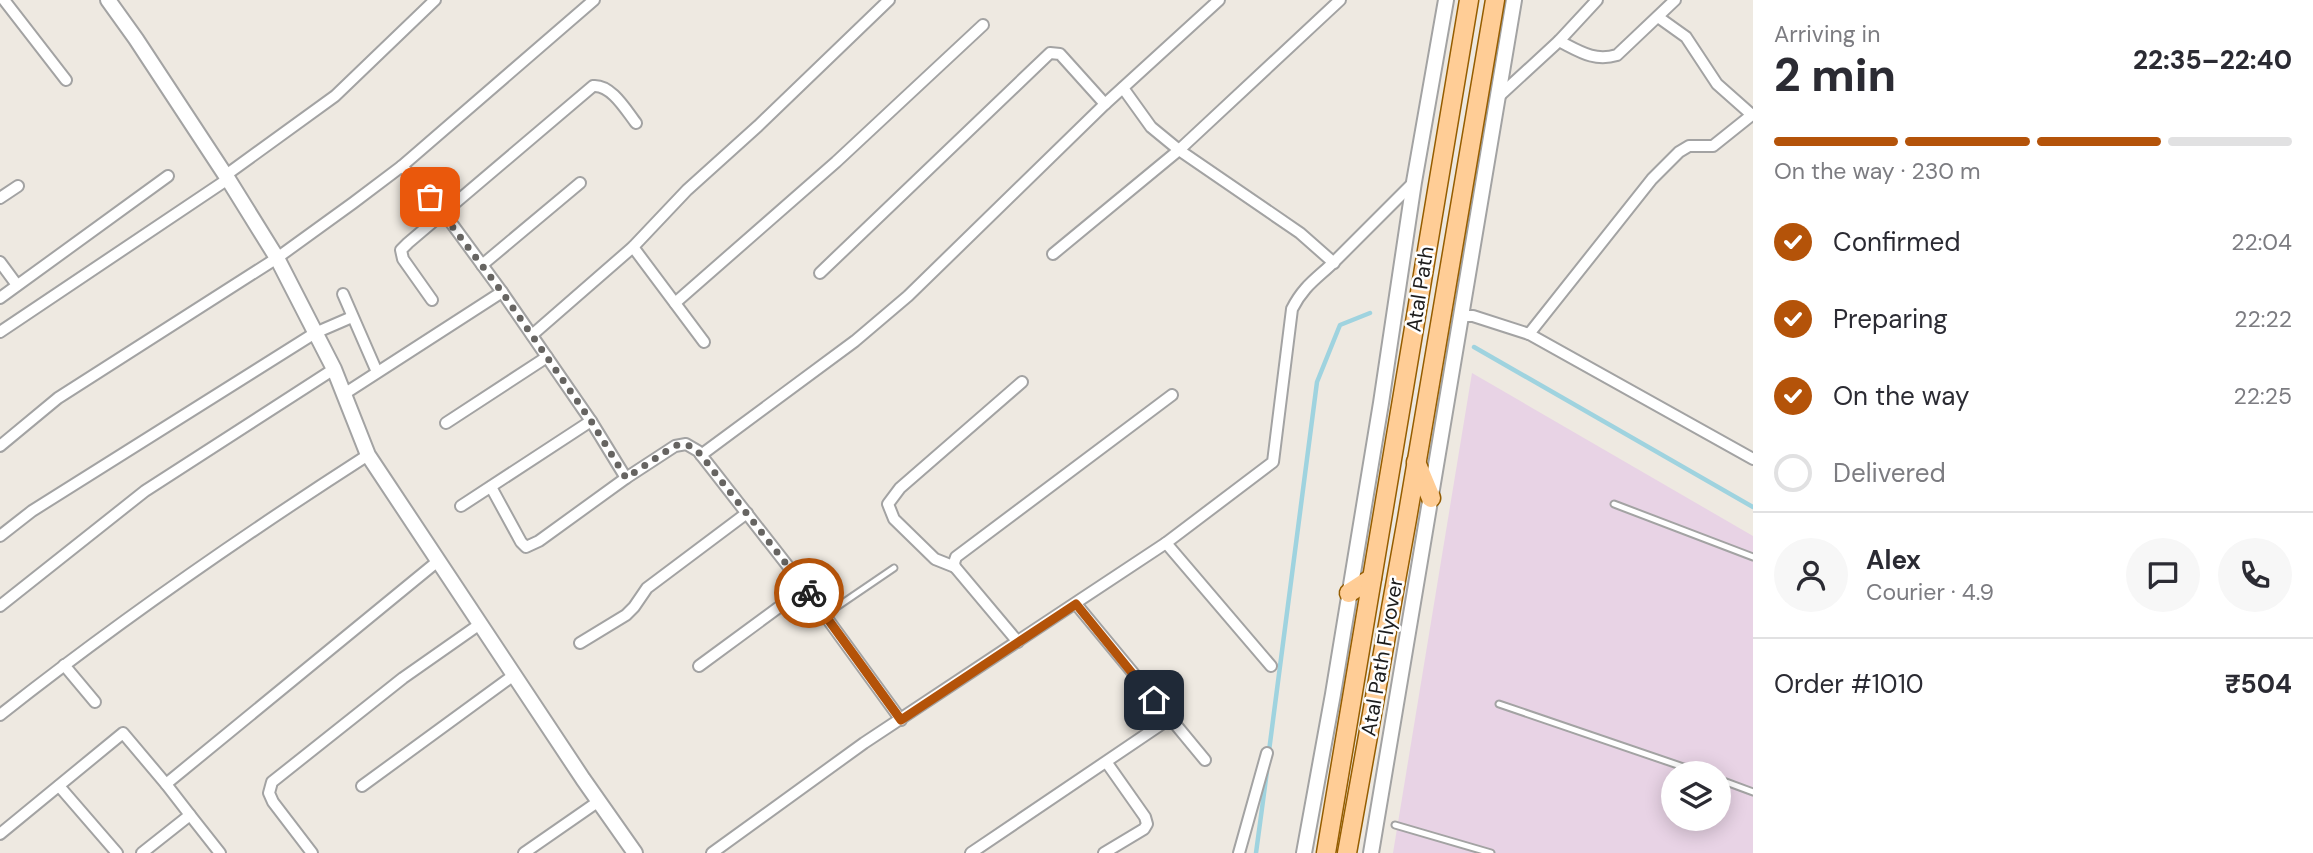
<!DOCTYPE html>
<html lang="en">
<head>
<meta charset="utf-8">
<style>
  :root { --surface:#fff; --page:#f7f7f7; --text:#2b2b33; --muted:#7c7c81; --line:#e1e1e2; --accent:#b45309 }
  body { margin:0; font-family:"DM Sans",sans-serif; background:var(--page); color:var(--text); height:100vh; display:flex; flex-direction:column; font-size:26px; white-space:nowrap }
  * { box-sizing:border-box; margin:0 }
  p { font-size:23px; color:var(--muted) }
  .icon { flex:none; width:38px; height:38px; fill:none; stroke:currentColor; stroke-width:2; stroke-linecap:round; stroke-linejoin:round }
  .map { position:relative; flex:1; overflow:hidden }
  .panel { display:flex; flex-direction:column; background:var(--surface); width:560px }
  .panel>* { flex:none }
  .controls { position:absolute; left:1661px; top:761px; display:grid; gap:14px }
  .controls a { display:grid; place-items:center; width:70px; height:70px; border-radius:50%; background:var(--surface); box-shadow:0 4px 18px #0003; font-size:35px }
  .pin { position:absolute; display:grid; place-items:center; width:60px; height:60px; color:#fff; margin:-30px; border-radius:14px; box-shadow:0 4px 10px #0006 }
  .courier { position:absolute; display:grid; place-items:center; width:70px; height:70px; margin:-35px; border:5px solid #b45309; border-radius:50%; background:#fff; color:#222; box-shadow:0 2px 9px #0007 }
  .headline em { font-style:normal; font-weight:800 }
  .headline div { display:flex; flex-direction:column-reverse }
  .headline { display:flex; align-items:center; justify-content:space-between; height:119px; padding:0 21px }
  h1 { font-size:46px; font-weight:800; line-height:52px }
  .bar { display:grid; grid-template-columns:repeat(4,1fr); gap:10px 7px; align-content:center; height:84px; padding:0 21px }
  .bar i { height:9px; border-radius:5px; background:var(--line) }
  .bar .selected { background:var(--accent) }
  .bar p { grid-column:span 4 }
  .line { display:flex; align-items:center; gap:18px; padding:0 21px; border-top:2px solid var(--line) }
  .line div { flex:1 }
  .round { display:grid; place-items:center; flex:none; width:74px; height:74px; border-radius:37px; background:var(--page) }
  ol { padding:0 21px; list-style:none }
  li { display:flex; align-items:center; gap:21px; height:77px }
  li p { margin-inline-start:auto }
  li .icon { padding:7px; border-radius:50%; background:var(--accent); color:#fff; stroke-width:4 }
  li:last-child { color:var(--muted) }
  li i { width:38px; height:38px; border:4px solid var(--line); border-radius:50% }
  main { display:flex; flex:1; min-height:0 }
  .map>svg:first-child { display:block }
  .industrial { fill:#e8d3e5; fill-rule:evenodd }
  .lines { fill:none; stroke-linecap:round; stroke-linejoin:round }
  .stream { stroke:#9fd3df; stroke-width:4.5 }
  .service-casing { stroke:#a3a3a3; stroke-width:9 }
  .minor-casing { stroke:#a3a3a3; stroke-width:14 }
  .tertiary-casing { stroke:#a3a3a3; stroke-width:18 }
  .primary-casing { stroke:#955d00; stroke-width:21 }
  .service { stroke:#fff; stroke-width:5 }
  .minor { stroke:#fff; stroke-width:10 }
  .tertiary { stroke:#fff; stroke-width:14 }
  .primary { stroke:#ffcd96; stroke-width:18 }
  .done { stroke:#666461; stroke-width:7; stroke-dasharray:0 12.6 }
  .route { stroke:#b45309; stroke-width:9 }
  .labels { text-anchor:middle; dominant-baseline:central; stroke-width:5; stroke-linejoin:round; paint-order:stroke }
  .street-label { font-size:21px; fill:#1c1c1c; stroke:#fff }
</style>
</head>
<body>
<main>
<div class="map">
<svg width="1753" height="853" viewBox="0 0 1753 853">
  <rect width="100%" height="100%" fill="#eee9e1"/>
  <path class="industrial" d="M1472,373L1753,536V853H1393ZM1673,774H1718V819H1673Z"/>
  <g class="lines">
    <g class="stream">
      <path d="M1474,347L1753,507"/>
      <path d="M1269,751L1317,382L1340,325L1370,313"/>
      <path d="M1256,853L1267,771"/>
    </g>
    <defs>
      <g id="service">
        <path d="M1614,504L1753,557"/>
        <path d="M825,615L894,568"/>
        <path d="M1499,704L1704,774"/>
        <path d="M1718,779L1753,792"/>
        <path d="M1395,825L1491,853"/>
      </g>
      <g id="minor">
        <path d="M4,0L66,80"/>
        <path d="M1658,17L1686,37L1717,84L1752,115"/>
        <path d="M1559,41C1579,51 1594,62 1617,55L1675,0"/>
        <path d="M1123,88L1151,127L1179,150L1300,233L1334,263"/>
        <path d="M1497,98L1559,41L1597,0"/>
        <path d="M226,175L335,96L435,0"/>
        <path d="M0,198L18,186"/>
        <path d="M633,247L704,342"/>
        <path d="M1053,254L1179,150L1340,0"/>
        <path d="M0,262L17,285"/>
        <path d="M482,265L580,183"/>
        <path d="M820,273L1050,53L1060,54L1105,104"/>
        <path d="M502,292L591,421L626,478L675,446L686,444L698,451L805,588L901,720"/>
        <path d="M343,294L377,372"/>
        <path d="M0,298L168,176"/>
        <path d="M432,300L403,259L401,250L408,243L593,86C611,84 626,110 636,123"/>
        <path d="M675,303L836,162L983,25"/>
        <path d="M1462,316H1473L1529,334L1753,459"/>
        <path d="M0,332L228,179"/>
        <path d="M1529,334L1652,179L1679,152L1689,146H1713L1753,114"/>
        <path d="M532,335L633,247L687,190L758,126L889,0"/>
        <path d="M344,394L502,292L444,213L402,166"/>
        <path d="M446,423L547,357"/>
        <path d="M0,446L58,398L277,258L353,203L402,166L594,0"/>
        <path d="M701,455L855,341L908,296L1105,104L1219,0"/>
        <path d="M491,487L521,542L526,547L539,541L626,478"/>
        <path d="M461,506L591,421"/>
        <path d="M0,536L32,511L315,333L352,317"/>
        <path d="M1166,543L1271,666"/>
        <path d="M955,567L935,559L894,519L888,504L900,488L1022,382"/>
        <path d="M1076,604L1205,760"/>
        <path d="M0,606L145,491L334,369"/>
        <path d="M1018,642L955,567L954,563L956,557L1172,395"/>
        <path d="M580,643L626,615L634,607L647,588L747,513"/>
        <path d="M64,665L95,702"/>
        <path d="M699,666L805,588"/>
        <path d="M0,715C118,622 242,536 368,455"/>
        <path d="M59,786L117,853"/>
        <path d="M362,786L514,675"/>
        <path d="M190,815L220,853"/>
        <path d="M0,834L123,733L166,784"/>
        <path d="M142,853L190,815L166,784L438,561"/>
        <path d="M312,853L273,802L269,793L272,782L403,678L480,624"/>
        <path d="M524,853L599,801"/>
        <path d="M712,853L864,743L1166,543L1273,462L1292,309C1304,285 1318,278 1336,260C1362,234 1388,208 1414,182"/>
        <path d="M971,853L1169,719"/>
        <path d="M1104,853L1144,829L1147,824L1145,817L1107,763"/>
        <path d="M1239,853L1267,753"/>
      </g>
      <g id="tertiary">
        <path d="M108,0L136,39L228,179L277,258L334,369L368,455L583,779L635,853"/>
        <path d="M1304,853L1333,694L1381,403L1414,182L1446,0"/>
        <path d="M1371,853L1514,0"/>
      </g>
      <g id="primary">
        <path d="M1416,462L1431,498"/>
        <path d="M1349,593L1372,578"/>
        <path d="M1326,853L1469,0"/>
        <path d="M1347,853L1407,519L1495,0"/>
      </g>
    </defs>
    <use href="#service" class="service-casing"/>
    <use href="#minor" class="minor-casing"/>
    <use href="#tertiary" class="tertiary-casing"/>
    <use href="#primary" class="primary-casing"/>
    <use href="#service" class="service"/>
    <use href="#minor" class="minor"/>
    <use href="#tertiary" class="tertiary"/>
    <use href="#primary" class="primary"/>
  </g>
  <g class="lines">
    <path class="done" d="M430,197L502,292L591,421L626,478L674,446C686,442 693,446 701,455L809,593"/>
    <path class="route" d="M809,593L901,720L1076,604L1154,700"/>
  </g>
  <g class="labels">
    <g class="street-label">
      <text transform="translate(1420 289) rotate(-81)">Atal Path</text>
      <text transform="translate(1382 657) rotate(-80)">Atal Path Flyover</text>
    </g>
  </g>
</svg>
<div class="controls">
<a><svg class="icon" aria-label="layers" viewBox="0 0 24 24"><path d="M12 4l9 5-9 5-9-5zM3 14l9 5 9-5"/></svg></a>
</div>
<div class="pin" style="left:430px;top:197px;background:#ea580c"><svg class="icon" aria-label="bag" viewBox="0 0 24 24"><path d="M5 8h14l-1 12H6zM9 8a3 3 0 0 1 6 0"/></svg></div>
<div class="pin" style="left:1154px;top:700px;background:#1f2937"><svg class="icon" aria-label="home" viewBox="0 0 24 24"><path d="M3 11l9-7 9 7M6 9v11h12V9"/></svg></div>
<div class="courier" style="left:809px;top:593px"><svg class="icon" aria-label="bike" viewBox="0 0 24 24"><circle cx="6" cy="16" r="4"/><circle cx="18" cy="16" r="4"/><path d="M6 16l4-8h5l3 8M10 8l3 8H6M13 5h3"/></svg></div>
</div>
<section class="panel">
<div class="headline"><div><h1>2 min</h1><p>Arriving in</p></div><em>22:35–22:40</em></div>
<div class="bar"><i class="selected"></i><i class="selected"></i><i class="selected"></i><i></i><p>On the way · 230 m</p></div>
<ol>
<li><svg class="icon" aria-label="check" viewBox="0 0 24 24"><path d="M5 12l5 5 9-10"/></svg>Confirmed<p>22:04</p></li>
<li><svg class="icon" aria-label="check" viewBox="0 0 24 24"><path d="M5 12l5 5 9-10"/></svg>Preparing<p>22:22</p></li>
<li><svg class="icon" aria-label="check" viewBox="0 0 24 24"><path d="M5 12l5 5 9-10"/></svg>On the way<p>22:25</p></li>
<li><i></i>Delivered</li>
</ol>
<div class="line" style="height:126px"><a class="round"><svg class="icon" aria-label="person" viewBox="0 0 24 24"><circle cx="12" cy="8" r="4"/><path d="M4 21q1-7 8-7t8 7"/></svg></a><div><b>Alex</b><p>Courier · 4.9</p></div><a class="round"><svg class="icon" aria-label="chat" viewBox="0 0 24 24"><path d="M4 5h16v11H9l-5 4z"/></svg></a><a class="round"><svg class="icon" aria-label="phone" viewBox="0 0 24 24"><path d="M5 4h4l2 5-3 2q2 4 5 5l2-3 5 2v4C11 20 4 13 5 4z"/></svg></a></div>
<div class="line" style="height:91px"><div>Order #1010</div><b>₹504</b></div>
</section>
</main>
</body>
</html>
